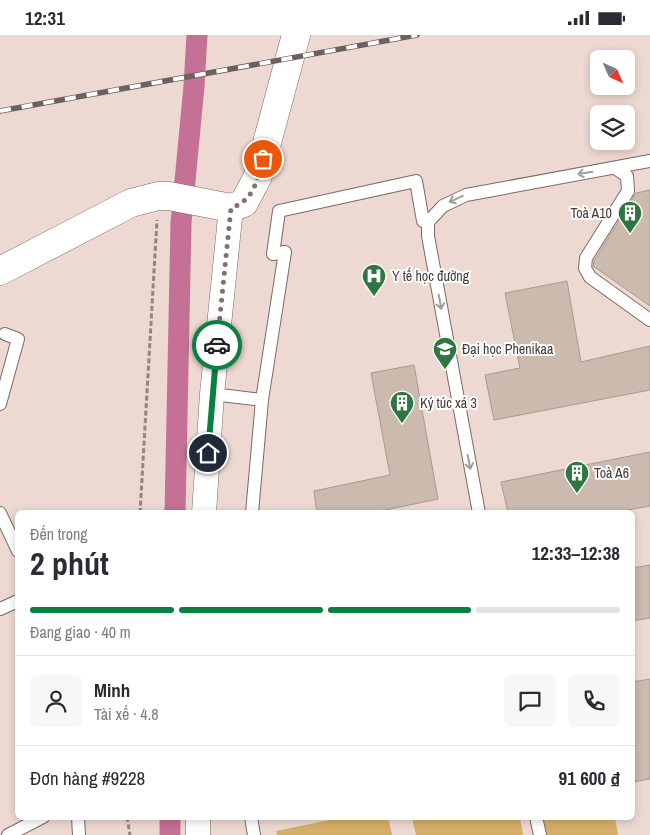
<!DOCTYPE html>
<html lang="vi">
<head>
<meta charset="utf-8">
<style>
  :root { --surface:#fff; --page:#f7f7f7; --text:#2b2b33; --muted:#7c7c81; --line:#e1e1e2; --accent:#0b8043 }
  body { margin:0; font-family:"Archivo Narrow",sans-serif; background:var(--page); color:var(--text); height:100vh; display:flex; flex-direction:column; font-size:19px; white-space:nowrap }
  * { box-sizing:border-box; margin:0 }
  p { font-size:16px; color:var(--muted) }
  .icon { flex:none; width:28px; height:28px; fill:none; stroke:currentColor; stroke-width:2; stroke-linecap:round; stroke-linejoin:round }
  .map { position:relative; flex:1; overflow:hidden }
  .panel { position:absolute; left:15px; top:475px; width:620px; height:310px; display:flex; flex-direction:column; background:var(--surface); border-radius:8px; box-shadow:0 2px 8px #0003 }
  .panel>* { flex:none }
  .needle { width:32px; rotate:135deg }
  .fabs { position:absolute; left:590px; top:15px; display:grid; gap:10px }
  .fabs a { display:grid; place-items:center; width:45px; height:45px; border-radius:8px; background:var(--surface); box-shadow:0 2px 8px #0003; font-size:25px }
  .pin { position:absolute; display:grid; place-items:center; width:42px; height:42px; color:#fff; margin:-21px; border:2px solid #fff; border-radius:50%; box-shadow:0 1px 5px #0007 }
  .courier { position:absolute; display:grid; place-items:center; width:50px; height:50px; margin:-25px; border:4px solid #0b8043; border-radius:50%; background:#fff; color:#222; box-shadow:0 1px 6px #0007 }
  .headline em { font-style:normal; font-weight:700 }
  .headline div { display:flex; flex-direction:column-reverse }
  .headline { display:flex; align-items:center; justify-content:space-between; height:85px; padding:0 15px }
  h1 { font-size:32px; font-weight:700; line-height:38px }
  .bar { display:grid; grid-template-columns:repeat(4,1fr); gap:8px 5px; align-content:center; height:60px; padding:0 15px }
  .bar i { height:6px; border-radius:4px; background:var(--line) }
  .bar .selected { background:var(--accent) }
  .bar p { grid-column:span 4 }
  .line { display:flex; align-items:center; gap:12px; padding:0 15px; border-top:1px solid var(--line) }
  .line div { flex:1 }
  .round { display:grid; place-items:center; flex:none; width:52px; height:52px; border-radius:8px; background:var(--page) }
  .status { display:flex; justify-content:space-between; align-items:center; height:35px; padding:0 25px; background:var(--surface); direction:ltr }
  .status svg { height:14px; fill:currentColor }
  .map>svg:first-child { display:block }
  .green { fill:#d5af68 }
  .lines { fill:none; stroke-linecap:round; stroke-linejoin:round }
  .canal { stroke:#c57095; stroke-width:21 }
  .building { fill:#cbbaae; stroke:#aa9a8e }
  .lane-casing { stroke:#7b6963; stroke-width:14 }
  .street-casing { stroke:#7b6963; stroke-width:25 }
  .secondary-casing { stroke:#7b6963; stroke-width:29 }
  .path { stroke:#938580; stroke-width:3; stroke-dasharray:5 2.5; stroke-linecap:butt }
  .lane { stroke:#fff; stroke-width:12 }
  .street { stroke:#fff; stroke-width:24 }
  .secondary { stroke:#fff; stroke-width:28 }
  .rail-casing { stroke:#6c615d; stroke-width:5.5 }
  .rail { stroke:#fff; stroke-width:4; stroke-dasharray:11; stroke-linecap:butt }
  .oneway { stroke:#a19d9c }
  .done { stroke:#7f726e; stroke-width:5; stroke-dasharray:0 9 }
  .route { stroke:#0b8043; stroke-width:6 }
  .labels { text-anchor:middle; dominant-baseline:central; stroke-width:4; stroke-linejoin:round; paint-order:stroke }
  .poi-label { font-size:14px; fill:#433b38; stroke:#fff; text-anchor:start }
</style>
</head>
<body>
<div class="status"><b>12:31</b><svg viewBox="0 0 49 12"><path d="M0 12V9h3v3zM5 12V6h3v6zM10 12V3h3v9zM15 12V0h3v12zM26 1h20v11H26zM47 4h2v5h-2z"/></svg></div>
<div class="map">
<svg width="650" height="800" viewBox="0 0 650 800">
  <rect width="100%" height="100%" fill="#eed9d2"/>
  <g class="green">
    <path d="M388,782L392,800H277L276,796L339,783Z"/>
    <path d="M412,783H520L523,800H416Z"/>
    <path d="M589,783H615L618,800H547L543,783H568L569,785Z"/>
  </g>
  <g class="lines">
    <g class="canal">
      <path d="M175,478L181,188L194,51L197,0"/>
      <path d="M170,800V782"/>
    </g>
  </g>
  <g class="building">
    <path d="M650,155V271L593,231L594,226L636,158Z"/>
    <path d="M567,246L581,327L650,311V355L494,385L485,340L520,333L505,258Z"/>
    <path d="M414,330L438,464L371,478H317L314,456L390,440L371,338Z"/>
    <path d="M650,417V471L611,478H508L501,447Z"/>
    <path d="M650,530V583L632,586V533Z"/>
    <path d="M650,644V744L632,747V647Z"/>
  </g>
  <g class="lines">
    <defs>
      <g id="lane">
        <path d="M615,133L627,141L628,156L586,223L585,233L590,242L650,285"/>
        <path d="M212,359L262,365"/>
        <path d="M0,369L18,304L5,299"/>
        <path d="M0,478L18,516"/>
        <path d="M252,478L262,365L285,217L273,219L279,176L416,146L423,186L430,184"/>
        <path d="M479,478L428,201V187L443,171L466,160L650,126"/>
        <path d="M0,574L18,566"/>
        <path d="M78,782L79,800"/>
        <path d="M251,782L254,800"/>
        <path d="M536,782L540,800"/>
        <path d="M8,800L43,782"/>
      </g>
      <g id="street">
        <path d="M204,478L212,359L231,173"/>
        <path d="M198,800V782"/>
      </g>
      <path id="secondary" d="M0,236L131,168L158,161H169L231,173L244,168L258,141L296,0"/>
    </defs>
    <use href="#lane" class="lane-casing"/>
    <use href="#street" class="street-casing"/>
    <use href="#secondary" class="secondary-casing"/>
    <g class="path">
      <path d="M140,478L157,185"/>
      <path d="M127,782L130,800"/>
    </g>
    <use href="#lane" class="lane"/>
    <use href="#street" class="street"/>
    <use href="#secondary" class="secondary"/>
    <defs>
      <path id="rail" d="M0,76L417,0"/>
    </defs>
    <use href="#rail" class="rail-casing"/>
    <use href="#rail" class="rail"/>
  </g>
  <defs><path id="oneway-shaft" d="M-6 0H5M1.5-3L5.5 0L1.5 3" fill="none" stroke-width="1.6" stroke-linecap="round" stroke-linejoin="round" transform="scale(1.25)"/></defs>
  <g class="oneway">
    <use href="#oneway-shaft" transform="translate(585 138) rotate(170)"/>
    <use href="#oneway-shaft" transform="translate(456 164) rotate(156)"/>
    <use href="#oneway-shaft" transform="translate(440 267) rotate(80)"/>
    <use href="#oneway-shaft" transform="translate(469 427) rotate(79)"/>
  </g>
  <g class="lines">
    <path class="done" d="M217,310L231,173C254,165 257,146 263,124"/>
    <path class="route" d="M208,418L217,310"/>
  </g>
  <defs>
    <symbol id="building-pin" viewBox="-11 -11 22 30"><path d="M0 17L-7.5 6A9.5 9.5 0 1 1 7.5 6Z" fill="#307641" stroke="#fff"/><path d="M-4-6H4V6H1V3H-1V6H-4ZM-2.5-4.3h1.7v1.8h-1.7ZM.8-4.3h1.7v1.8H.8ZM-2.5-1h1.7V.8h-1.7ZM.8-1h1.7V.8H.8Z" fill="#fff"/></symbol>
    <symbol id="hospital-pin" viewBox="-11 -11 22 30"><path d="M0 17L-7.5 6A9.5 9.5 0 1 1 7.5 6Z" fill="#307641" stroke="#fff"/><path d="M-5-5h3v3.5h4V-5h3V5h-3V1.5h-4V5h-3Z" fill="#fff"/></symbol>
    <symbol id="university-pin" viewBox="-11 -11 22 30"><path d="M0 17L-7.5 6A9.5 9.5 0 1 1 7.5 6Z" fill="#307641" stroke="#fff"/><path d="M0-5L7-2L0 1L-7-2ZM-4 1L0 2.5L4 1V4Q0 6-4 4Z" fill="#fff"/></symbol>
  </defs>
  <g fill-rule="evenodd">
    <use href="#building-pin" x="616" y="164" width="28" height="38"/>
    <use href="#hospital-pin" x="360" y="227" width="28" height="38"/>
    <use href="#university-pin" x="431" y="300" width="28" height="38"/>
    <use href="#building-pin" x="388" y="354" width="28" height="38"/>
    <use href="#building-pin" x="563" y="424" width="28" height="38"/>
  </g>
  <g class="labels">
    <g class="poi-label">
      <text x="612" y="178" text-anchor="end">Toà A10</text>
      <text x="392" y="241">Y tế học đường</text>
      <text x="462" y="314">Đại học Phenikaa</text>
      <text x="420" y="368">Ký túc xá 3</text>
      <text x="594" y="438">Toà A6</text>
    </g>
  </g>
</svg>
<div class="fabs">
<a><svg class="needle" viewBox="-14 -14 28 28"><path d="M0-13l5 13h-10z" fill="#e53935"/><path d="M0 13l5-13h-10z" fill="#7c7c81"/></svg></a>
<a><svg class="icon" aria-label="layers" viewBox="0 0 24 24"><path d="M12 4l9 5-9 5-9-5zM3 14l9 5 9-5"/></svg></a>
</div>
<div class="pin" style="left:263px;top:124px;background:#ea580c"><svg class="icon" aria-label="bag" viewBox="0 0 24 24"><path d="M5 8h14l-1 12H6zM9 8a3 3 0 0 1 6 0"/></svg></div>
<div class="pin" style="left:208px;top:418px;background:#1f2937"><svg class="icon" aria-label="home" viewBox="0 0 24 24"><path d="M3 11l9-7 9 7M6 9v11h12V9"/></svg></div>
<div class="courier" style="left:217px;top:310px"><svg class="icon" aria-label="car" viewBox="0 0 24 24"><path d="M5 17H2v-5l4-1 3-4h7l3 4 3 1v5h-3M9 17h6M6 11h13"/><circle cx="7" cy="17" r="2"/><circle cx="17" cy="17" r="2"/></svg></div>
<section class="panel">
<div class="headline"><div><h1>2 phút</h1><p>Đến trong</p></div><em>12:33–12:38</em></div>
<div class="bar"><i class="selected"></i><i class="selected"></i><i class="selected"></i><i></i><p>Đang giao · 40 m</p></div>
<div class="line" style="height:90px"><a class="round"><svg class="icon" aria-label="person" viewBox="0 0 24 24"><circle cx="12" cy="8" r="4"/><path d="M4 21q1-7 8-7t8 7"/></svg></a><div><b>Minh</b><p>Tài xế · 4.8</p></div><a class="round"><svg class="icon" aria-label="chat" viewBox="0 0 24 24"><path d="M4 5h16v11H9l-5 4z"/></svg></a><a class="round"><svg class="icon" aria-label="phone" viewBox="0 0 24 24"><path d="M5 4h4l2 5-3 2q2 4 5 5l2-3 5 2v4C11 20 4 13 5 4z"/></svg></a></div>
<div class="line" style="height:65px"><div>Đơn hàng #9228</div><b>91 600 ₫</b></div>
</section>
</div>
</body>
</html>
